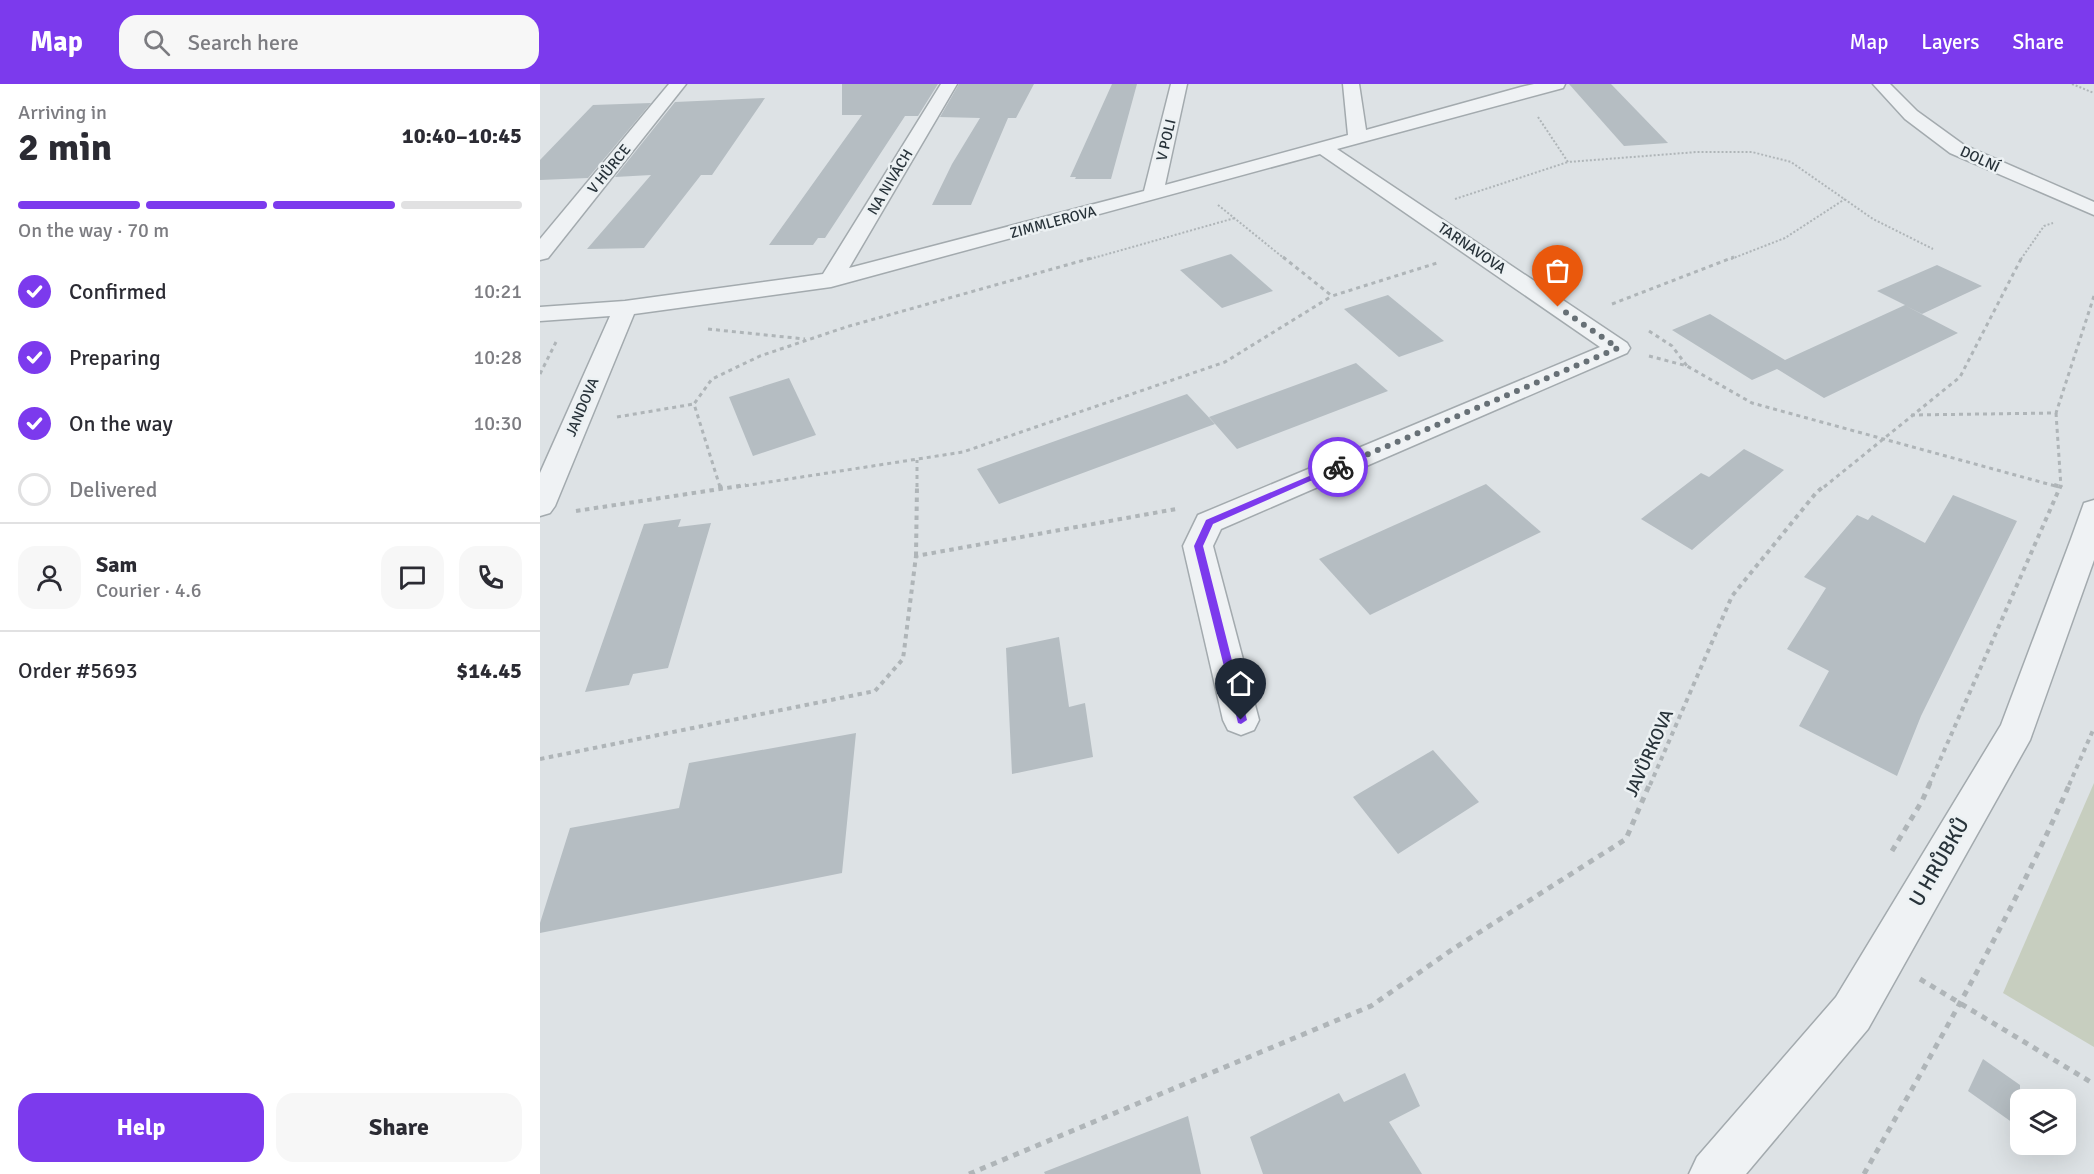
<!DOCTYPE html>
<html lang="en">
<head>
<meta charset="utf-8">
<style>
  :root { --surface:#fff; --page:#f7f7f7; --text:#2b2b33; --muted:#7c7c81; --line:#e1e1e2; --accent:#7c3aed }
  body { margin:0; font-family:Signika,sans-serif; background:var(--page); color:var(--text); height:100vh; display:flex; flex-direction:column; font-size:22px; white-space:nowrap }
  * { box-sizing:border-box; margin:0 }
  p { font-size:20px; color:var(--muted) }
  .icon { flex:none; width:33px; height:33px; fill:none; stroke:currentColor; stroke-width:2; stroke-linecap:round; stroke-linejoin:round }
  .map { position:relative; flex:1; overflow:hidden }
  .drawer { display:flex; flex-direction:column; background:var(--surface); width:540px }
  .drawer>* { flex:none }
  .tools { position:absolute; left:1470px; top:1005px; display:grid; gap:12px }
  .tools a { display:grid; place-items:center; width:66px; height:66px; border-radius:12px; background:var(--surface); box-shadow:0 6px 24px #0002; font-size:30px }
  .pin { position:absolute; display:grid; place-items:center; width:51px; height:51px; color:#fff; margin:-62px -26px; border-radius:50% 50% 50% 0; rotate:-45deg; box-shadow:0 0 6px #0007 }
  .pin .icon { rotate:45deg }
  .courier { position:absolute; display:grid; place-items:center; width:60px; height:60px; margin:-30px; border:4px solid #7c3aed; border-radius:50%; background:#fff; color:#222; box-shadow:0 2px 8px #0007 }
  .summary em { font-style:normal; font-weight:700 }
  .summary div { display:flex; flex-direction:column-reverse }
  .summary { display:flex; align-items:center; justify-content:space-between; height:102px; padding:0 18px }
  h1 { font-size:39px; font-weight:700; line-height:45px }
  .bar { display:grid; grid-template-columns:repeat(4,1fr); gap:9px 6px; align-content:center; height:72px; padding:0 18px }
  .bar i { height:8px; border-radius:4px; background:var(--line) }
  .bar .active { background:var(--accent) }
  .bar p { grid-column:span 4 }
  .line { display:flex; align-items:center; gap:15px; padding:0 18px; border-top:2px solid var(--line) }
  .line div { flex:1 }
  .round { display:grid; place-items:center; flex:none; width:63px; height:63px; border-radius:18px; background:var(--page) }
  ol { padding:0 18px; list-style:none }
  li { display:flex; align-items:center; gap:18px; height:66px }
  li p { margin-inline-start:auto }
  li .icon { padding:6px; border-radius:50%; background:var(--accent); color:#fff; stroke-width:4 }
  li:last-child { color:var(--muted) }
  li i { width:33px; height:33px; border:3px solid var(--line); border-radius:50% }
  .cta { display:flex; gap:12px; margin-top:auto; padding:12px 18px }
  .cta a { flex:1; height:69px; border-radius:18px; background:var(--accent); color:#fff; font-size:24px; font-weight:700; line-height:69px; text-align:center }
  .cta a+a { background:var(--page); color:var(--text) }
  header { display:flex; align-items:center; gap:36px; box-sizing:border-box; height:84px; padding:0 30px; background:var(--accent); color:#fff }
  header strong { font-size:28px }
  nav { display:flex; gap:33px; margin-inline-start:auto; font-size:21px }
  .search { width:420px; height:54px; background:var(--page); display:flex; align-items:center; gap:15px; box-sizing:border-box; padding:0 21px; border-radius:18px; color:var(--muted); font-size:22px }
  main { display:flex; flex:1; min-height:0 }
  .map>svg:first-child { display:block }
  .green { fill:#c7cebf }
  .building { fill:#b5bdc2 }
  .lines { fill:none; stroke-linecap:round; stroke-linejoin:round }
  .minor-casing { stroke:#a3aaae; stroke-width:3 }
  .path-far3 { stroke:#afb5b8; stroke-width:2; stroke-dasharray:2 2; stroke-linecap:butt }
  .path-far2 { stroke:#afb5b8; stroke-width:3; stroke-dasharray:4 4; stroke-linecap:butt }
  .path-far1 { stroke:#afb5b8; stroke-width:4; stroke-dasharray:4.5 4.5; stroke-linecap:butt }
  .path { stroke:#afb5b8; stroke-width:5; stroke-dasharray:6 6; stroke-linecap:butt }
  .minor { fill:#eff2f4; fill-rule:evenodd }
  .route { fill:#7c3aed }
  .done { stroke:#677076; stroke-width:6; stroke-dasharray:0 10.8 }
  .labels { text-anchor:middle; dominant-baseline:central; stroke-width:5; stroke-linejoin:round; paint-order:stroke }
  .far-street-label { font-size:15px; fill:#28333a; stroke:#ecf1f3 }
  .street-label { font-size:18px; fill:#28333a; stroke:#ecf1f3 }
  .near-street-label { font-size:21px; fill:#28333a; stroke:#ecf1f3 }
</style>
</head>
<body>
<header>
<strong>Map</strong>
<div class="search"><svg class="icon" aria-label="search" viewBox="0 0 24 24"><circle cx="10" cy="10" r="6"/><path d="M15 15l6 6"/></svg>Search here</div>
<nav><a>Map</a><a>Layers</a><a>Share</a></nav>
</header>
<main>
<section class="drawer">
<div class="summary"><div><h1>2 min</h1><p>Arriving in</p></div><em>10:40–10:45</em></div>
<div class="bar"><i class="active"></i><i class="active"></i><i class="active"></i><i></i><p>On the way · 70 m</p></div>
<ol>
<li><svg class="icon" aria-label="check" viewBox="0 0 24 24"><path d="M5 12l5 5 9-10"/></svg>Confirmed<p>10:21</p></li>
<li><svg class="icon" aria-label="check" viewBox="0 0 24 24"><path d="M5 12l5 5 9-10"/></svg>Preparing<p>10:28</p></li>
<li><svg class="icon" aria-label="check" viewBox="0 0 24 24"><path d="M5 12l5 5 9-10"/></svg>On the way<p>10:30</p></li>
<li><i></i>Delivered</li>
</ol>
<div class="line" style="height:108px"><a class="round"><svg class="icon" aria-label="person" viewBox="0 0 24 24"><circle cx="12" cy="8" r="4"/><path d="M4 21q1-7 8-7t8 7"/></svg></a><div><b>Sam</b><p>Courier · 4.6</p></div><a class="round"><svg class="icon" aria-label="chat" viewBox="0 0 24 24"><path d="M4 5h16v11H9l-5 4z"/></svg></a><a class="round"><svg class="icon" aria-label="phone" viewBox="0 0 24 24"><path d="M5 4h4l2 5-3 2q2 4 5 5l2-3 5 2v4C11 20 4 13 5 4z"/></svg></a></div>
<div class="line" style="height:78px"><div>Order #5693</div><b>$14.45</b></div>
<div class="cta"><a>Help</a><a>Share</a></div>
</section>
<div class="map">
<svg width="1554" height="1090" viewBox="0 0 1554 1090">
  <rect width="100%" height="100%" fill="#dde2e5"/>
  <path class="green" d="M1554,699V963L1463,909Z"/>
  <g class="building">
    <path d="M302,0H398L378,32H365L285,154H278L273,161H229L322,31H302Z"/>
    <path d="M419,0H494L476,34H468L431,121H392L412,80L440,34L400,33Z"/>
    <path d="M572,0H597L571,95H535L536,93H530Z"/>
    <path d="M1029,0H1071L1128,59L1084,62Z"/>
    <path d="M225,14L172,91H161L104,164L47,165L111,91L75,93L135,18Z"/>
    <path d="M111,19L48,94L0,96V76L53,21Z"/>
    <path d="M691,170L733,207L682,224L640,186Z"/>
    <path d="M1397,181L1442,202L1382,230L1366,222L1418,249L1284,314L1237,285L1212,296L1132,246L1170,230L1245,276L1365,221L1337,207Z"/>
    <path d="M848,211L904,257L859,273L804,225Z"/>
    <path d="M816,279L848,307L697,365L669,333Z"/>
    <path d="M249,294L276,351L213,372L189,313Z"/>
    <path d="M647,310L675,340L459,420L437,385Z"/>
    <path d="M1204,365L1244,386L1152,466L1101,435L1161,389L1169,393Z"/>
    <path d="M946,400L1001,448L830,531L779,475Z"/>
    <path d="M1413,411L1477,437L1381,632L1357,692L1259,642L1289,587L1247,565L1286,504L1264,493L1317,431L1328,436L1332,431L1385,459Z"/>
    <path d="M141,435L138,443L171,439L128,584L93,590L89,601L45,608L104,440Z"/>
    <path d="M519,553L529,623L545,619L553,673L472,690L466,564Z"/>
    <path d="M316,649L302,789L0,849V839L30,744L139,724L149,679Z"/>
    <path d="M893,666L939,718L858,770L813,713Z"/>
    <path d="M1443,975L1480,1001V1044L1428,1007Z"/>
    <path d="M865,989L880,1022L849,1038L882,1090H723L710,1053L799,1009L804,1018Z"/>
    <path d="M648,1032L661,1090H505L504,1088Z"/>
  </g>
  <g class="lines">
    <defs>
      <g id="minor">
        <path d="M129,0H146L8,174L0,176V155Z"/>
        <path d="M401,0H417L309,184L604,107L631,0H647L625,101L808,51L803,0H819L826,46L981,3L994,0H1025L1023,4L797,65L1087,259L1090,264L1087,269L681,445L673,462L719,636L714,646L701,651L688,646L683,636L643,462L658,431L1060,263L780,70L291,203L94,230L15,422L10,429L0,432V389L70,232L0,237V223L85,217L283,190Z"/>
        <path d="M1333,0H1350L1377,27L1424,61L1554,118V131L1410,69L1365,35Z"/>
        <path d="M1554,416V476L1490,656L1328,945L1206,1090H1149L1157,1073L1296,913L1461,641L1531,455L1544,419Z"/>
      </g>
    </defs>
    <use href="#minor" class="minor-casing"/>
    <g class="path-far3">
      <path d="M1532,0L1554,9"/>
      <path d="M998,33L1028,78L1157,68H1212L1251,78L1333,135L1393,165"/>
      <path d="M915,115L1028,78"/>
      <path d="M678,121L745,175"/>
      <path d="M550,175L695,134"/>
      <path d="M1191,175L1245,154L1305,115"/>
      <path d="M1481,175L1504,142L1513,139"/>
    </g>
    <g class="path-far2">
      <path d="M743,173L792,212L897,179"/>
      <path d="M1072,220L1194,173"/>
      <path d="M168,245L265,255"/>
      <path d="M1109,247L1132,262L1147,282"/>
      <path d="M1109,272L1147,282L1212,319L1519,403"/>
      <path d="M0,290L16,258"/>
      <path d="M1516,329L1521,403"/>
      <path d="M1371,331L1516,329L1554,212"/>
      <path d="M77,333L154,320"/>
      <path d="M180,403L154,320L172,295L220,272L306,243L555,173"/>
      <path d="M197,403L423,368L685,278L792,212"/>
      <path d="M377,403V376"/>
      <path d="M1284,403L1420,293L1482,173"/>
    </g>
    <g class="path-far1">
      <path d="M180,401L181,405"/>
      <path d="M1514,401L1521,403"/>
      <path d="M36,427L206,401"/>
      <path d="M376,472L377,401"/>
      <path d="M0,675L335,607L363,575L376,472L636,425"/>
      <path d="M1110,701L1192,512L1276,409L1285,401"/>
      <path d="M1389,701L1521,401"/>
      <path d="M1529,701L1554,644"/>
    </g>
    <g class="path">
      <path d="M1352,767L1382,717L1390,699"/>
      <path d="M1380,895L1554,1000"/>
      <path d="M429,1090L831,922L913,865L1086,755L1110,699"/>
      <path d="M1324,1090C1396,962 1471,834 1530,699"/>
    </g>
    <use href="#minor" class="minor"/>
  </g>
  <path class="route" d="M795,381L802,383L673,440L663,462L707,636L701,640L698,639L654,462L666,436Z"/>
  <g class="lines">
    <path class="done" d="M798,383L1078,264L1018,223"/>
  </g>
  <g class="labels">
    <g class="far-street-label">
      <text transform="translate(626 56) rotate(-77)">V POLI</text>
      <text transform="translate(1440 75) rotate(25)">DOLNÍ</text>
      <text transform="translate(69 85) rotate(-51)">V HŮRCE</text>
      <text transform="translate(350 98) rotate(-59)">NA NIVÁCH</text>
      <text transform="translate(513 138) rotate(-15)">ZIMMLEROVA</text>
      <text transform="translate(932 164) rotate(34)">TARNAVOVA</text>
      <text transform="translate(42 323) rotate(-67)">JANDOVA</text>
    </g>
    <g class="street-label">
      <text transform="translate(1109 669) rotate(-66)">JAVŮRKOVA</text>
    </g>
    <g class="near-street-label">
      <text transform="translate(1399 778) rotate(-60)">U HRŮBKŮ</text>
    </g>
  </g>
</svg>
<div class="tools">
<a><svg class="icon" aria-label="layers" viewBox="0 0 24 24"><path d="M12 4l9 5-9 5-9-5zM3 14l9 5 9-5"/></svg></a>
</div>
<div class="pin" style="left:1018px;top:223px;background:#ea580c"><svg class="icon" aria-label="bag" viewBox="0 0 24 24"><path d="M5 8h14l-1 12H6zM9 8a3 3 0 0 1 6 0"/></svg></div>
<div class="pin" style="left:701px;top:636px;background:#1f2937"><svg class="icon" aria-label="home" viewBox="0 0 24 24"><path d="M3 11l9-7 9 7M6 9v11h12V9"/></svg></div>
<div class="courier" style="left:798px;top:383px"><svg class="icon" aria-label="bike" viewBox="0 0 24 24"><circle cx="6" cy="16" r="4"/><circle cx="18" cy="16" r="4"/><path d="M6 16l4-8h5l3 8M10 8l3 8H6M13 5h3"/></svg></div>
</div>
</main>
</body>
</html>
